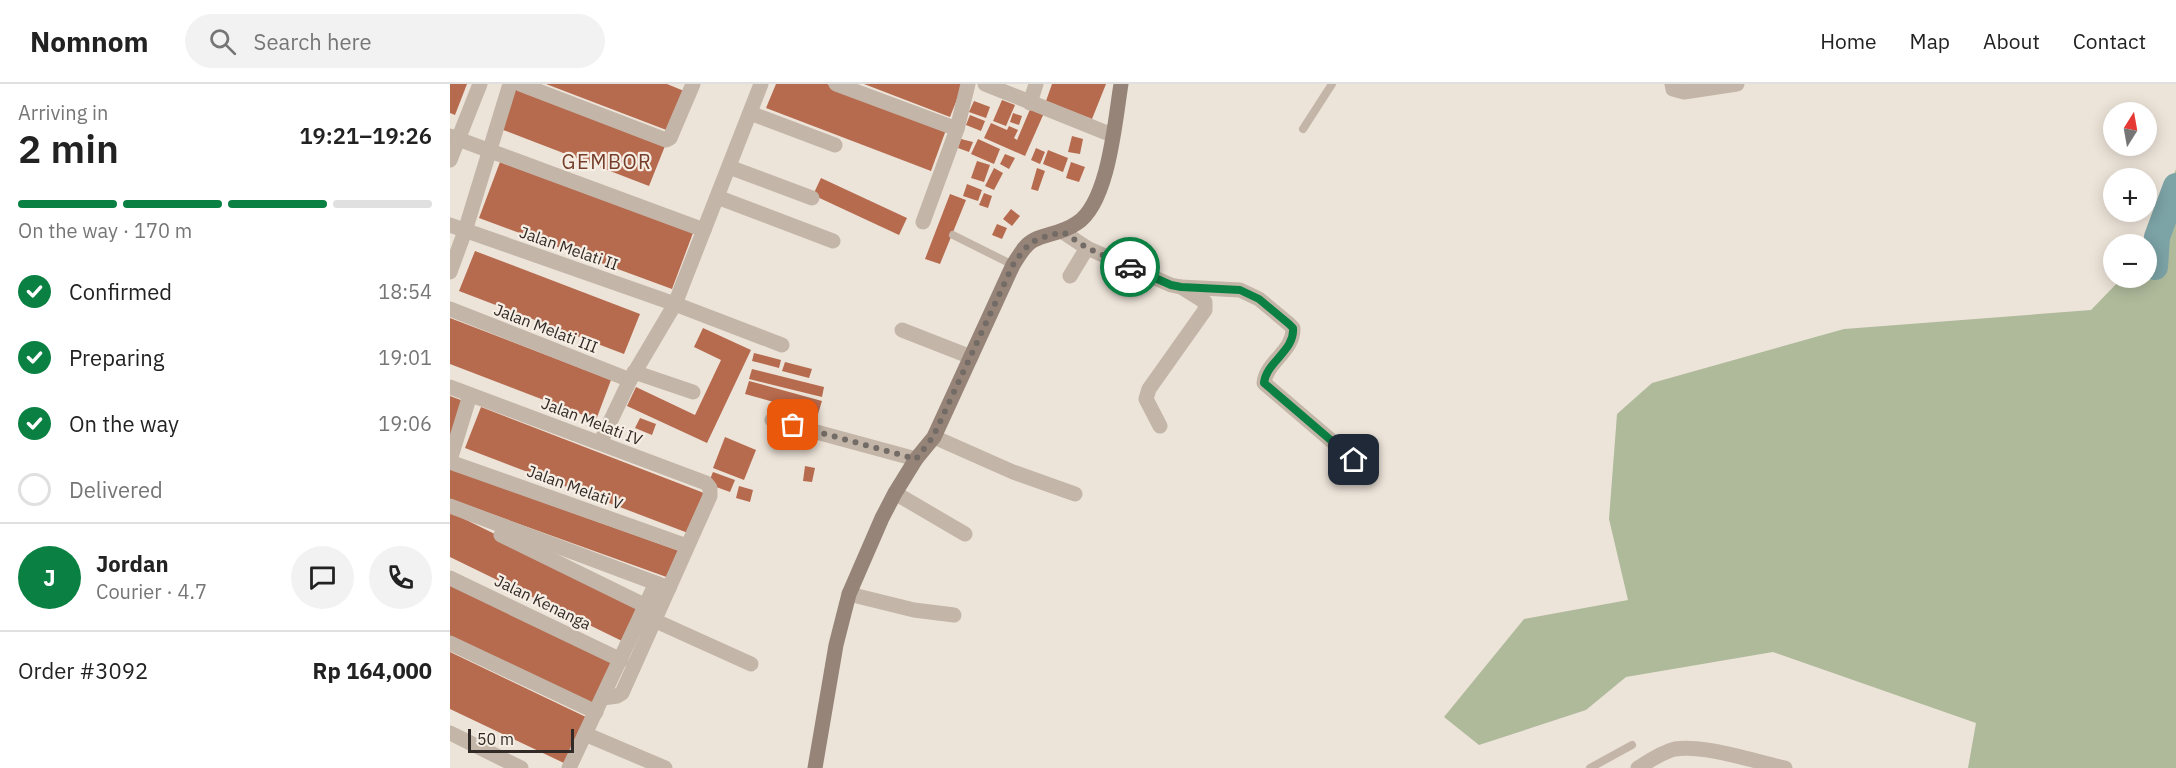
<!DOCTYPE html>
<html lang="en">
<head>
<meta charset="utf-8">
<style>
  :root { --surface:#fff; --page:#f2f2f2; --text:#222; --muted:#767676; --line:#e0e0e0; --accent:#0b8043 }
  body { margin:0; font-family:"IBM Plex Sans",sans-serif; background:var(--page); color:var(--text); height:100vh; display:flex; flex-direction:column; font-size:22px; white-space:nowrap }
  * { box-sizing:border-box; margin:0 }
  p { font-size:20px; color:var(--muted) }
  .icon { flex:none; width:33px; height:33px; fill:none; stroke:currentColor; stroke-width:2; stroke-linecap:round; stroke-linejoin:round }
  .map { position:relative; flex:1; overflow:hidden }
  .side { display:flex; flex-direction:column; background:var(--surface); width:450px }
  .side>* { flex:none }
  .needle { width:39px; rotate:11deg }
  .buttons { position:absolute; left:1653px; top:18px; display:grid; gap:12px }
  .buttons a { display:grid; place-items:center; width:54px; height:54px; border-radius:50%; background:var(--surface); box-shadow:0 3px 15px #0003; font-size:30px }
  .scale { position:absolute; left:18px; bottom:15px; width:106px; box-sizing:border-box; padding-left:6px; border:3px solid #312a26; border-top:0; font-size:16px; line-height:21px; white-space:nowrap; color:#312a26; -webkit-text-stroke:4px #f6eee4; paint-order:stroke }
  .pin { position:absolute; display:grid; place-items:center; width:51px; height:51px; color:#fff; margin:-26px; border-radius:12px; box-shadow:0 3px 9px #0006 }
  .courier { position:absolute; display:grid; place-items:center; width:60px; height:60px; margin:-30px; border:4px solid #0b8043; border-radius:50%; background:#fff; color:#222; box-shadow:0 2px 8px #0007 }
  .summary em { font-style:normal; font-weight:600 }
  .summary div { display:flex; flex-direction:column-reverse }
  .summary { display:flex; align-items:center; justify-content:space-between; height:102px; padding:0 18px }
  h1 { font-size:39px; font-weight:600; line-height:45px }
  .bar { display:grid; grid-template-columns:repeat(4,1fr); gap:9px 6px; align-content:center; height:72px; padding:0 18px }
  .bar i { height:8px; border-radius:4px; background:var(--line) }
  .bar .selected { background:var(--accent) }
  .bar p { grid-column:span 4 }
  .line { display:flex; align-items:center; gap:15px; padding:0 18px; border-top:2px solid var(--line) }
  .line div { flex:1 }
  .round { display:grid; place-items:center; flex:none; width:63px; height:63px; border-radius:32px; background:var(--page) }
  ol { padding:0 18px; list-style:none }
  li { display:flex; align-items:center; gap:18px; height:66px }
  li p { margin-inline-start:auto }
  li .icon { padding:6px; border-radius:50%; background:var(--accent); color:#fff; stroke-width:4 }
  li:last-child { color:var(--muted) }
  li i { width:33px; height:33px; border:3px solid var(--line); border-radius:50% }
  header { display:flex; align-items:center; gap:36px; box-sizing:border-box; height:84px; padding:0 30px; background:var(--surface); border-bottom:2px solid var(--line) }
  header strong { font-size:28px }
  nav { display:flex; gap:33px; margin-inline-start:auto; font-size:21px }
  .search { width:420px; height:54px; background:var(--page); display:flex; align-items:center; gap:15px; box-sizing:border-box; padding:0 21px; border-radius:33px; color:var(--muted); font-size:22px }
  main { display:flex; flex:1; min-height:0 }
  .map>svg:first-child { display:block }
  .green { fill:#afba9b }
  .lines { fill:none; stroke-linecap:round; stroke-linejoin:round }
  .river { stroke:#7ca3a6; stroke-width:26 }
  .building { fill:#b66a4e }
  .lane { stroke:#c3b5a7; stroke-width:8 }
  .street { stroke:#c3b5a7; stroke-width:15 }
  .secondary { stroke:#968478; stroke-width:15 }
  .done { stroke:#736b65; stroke-width:6; stroke-dasharray:0 10.8 }
  .route { stroke:#0b8043; stroke-width:8 }
  .labels { text-anchor:middle; dominant-baseline:central; stroke-width:4.5; stroke-linejoin:round; paint-order:stroke }
  .street-label { font-size:16px; fill:#312a26; stroke:#f6eee4 }
  .quarter-label { font-size:20px; letter-spacing:1.5px; fill:#753e2a; stroke:#f6eee4 }
</style>
</head>
<body>
<header>
<strong>Nomnom</strong>
<div class="search"><svg class="icon" aria-label="search" viewBox="0 0 24 24"><circle cx="10" cy="10" r="6"/><path d="M15 15l6 6"/></svg>Search here</div>
<nav><a>Home</a><a>Map</a><a>About</a><a>Contact</a></nav>
</header>
<main>
<section class="side">
<div class="summary"><div><h1>2 min</h1><p>Arriving in</p></div><em>19:21–19:26</em></div>
<div class="bar"><i class="selected"></i><i class="selected"></i><i class="selected"></i><i></i><p>On the way · 170 m</p></div>
<ol>
<li><svg class="icon" aria-label="check" viewBox="0 0 24 24"><path d="M5 12l5 5 9-10"/></svg>Confirmed<p>18:54</p></li>
<li><svg class="icon" aria-label="check" viewBox="0 0 24 24"><path d="M5 12l5 5 9-10"/></svg>Preparing<p>19:01</p></li>
<li><svg class="icon" aria-label="check" viewBox="0 0 24 24"><path d="M5 12l5 5 9-10"/></svg>On the way<p>19:06</p></li>
<li><i></i>Delivered</li>
</ol>
<div class="line" style="height:108px"><b class="round" style="background:var(--accent);color:#fff">J</b><div><b>Jordan</b><p>Courier · 4.7</p></div><a class="round"><svg class="icon" aria-label="chat" viewBox="0 0 24 24"><path d="M4 5h16v11H9l-5 4z"/></svg></a><a class="round"><svg class="icon" aria-label="phone" viewBox="0 0 24 24"><path d="M5 4h4l2 5-3 2q2 4 5 5l2-3 5 2v4C11 20 4 13 5 4z"/></svg></a></div>
<div class="line" style="height:78px"><div>Order #3092</div><b>Rp 164,000</b></div>
</section>
<div class="map">
<svg width="1726" height="684" viewBox="0 0 1726 684">
  <rect width="100%" height="100%" fill="#ede4d9"/>
  <path class="green" d="M1726,85V684H1518L1526,639L1323,568L1176,593L1136,626L1029,661L994,633L1074,535L1178,516L1159,435L1167,330L1202,299L1394,245L1641,226L1672,194H1696L1697,166Z"/>
  <g class="lines">
    <path class="river" d="M1705,183L1707,153L1726,102"/>
  </g>
  <g class="building">
    <path d="M0,0H17L5,31L0,29Z"/>
    <path d="M96,0H217L234,7L219,47Z"/>
    <path d="M326,0H377L496,46L481,87L316,24Z"/>
    <path d="M414,0H513L500,33Z"/>
    <path d="M602,0H656L642,35L596,17Z"/>
    <path d="M64,4L215,62L199,102L48,44Z"/>
    <path d="M552,16L565,21L556,42L543,37Z"/>
    <path d="M524,17L540,23L536,34L519,28Z"/>
    <path d="M581,23L594,29L575,72L534,54L541,39L557,46L559,42L568,46L564,54L567,56Z"/>
    <path d="M563,29L572,32L569,41L560,38Z"/>
    <path d="M520,31L535,37L531,47L516,41Z"/>
    <path d="M622,52L633,55L630,70L618,68Z"/>
    <path d="M511,55L523,58L519,68L508,64Z"/>
    <path d="M528,55L550,65L544,80L521,70Z"/>
    <path d="M586,64L595,68L590,80L581,76Z"/>
    <path d="M598,66L618,74L613,88L593,80Z"/>
    <path d="M555,70L565,74L559,85L550,80Z"/>
    <path d="M527,77L540,81L534,98L521,94Z"/>
    <path d="M50,78L243,149L222,205L29,134Z"/>
    <path d="M621,78L635,83L629,98L616,94Z"/>
    <path d="M544,84L553,89L544,106L535,102Z"/>
    <path d="M587,84L595,87L588,107L581,105Z"/>
    <path d="M371,94L457,134L449,151L363,111Z"/>
    <path d="M517,100L532,106L528,117L513,112Z"/>
    <path d="M534,109L542,112L538,124L529,121Z"/>
    <path d="M500,110L516,116L490,180L475,175Z"/>
    <path d="M561,125L570,132L562,142L553,135Z"/>
    <path d="M547,140L557,144L552,155L542,151Z"/>
    <path d="M25,167L190,230L174,270L9,207Z"/>
    <path d="M0,234L161,296L146,336L0,280Z"/>
    <path d="M253,244L301,266L257,359L177,322L186,303L245,331L271,276L244,263Z"/>
    <path d="M304,269L331,276L329,284L302,277Z"/>
    <path d="M335,278L362,285L359,294L332,287Z"/>
    <path d="M302,285L374,303L372,313L299,295Z"/>
    <path d="M299,297L372,317L368,330L295,310Z"/>
    <path d="M0,312L16,318L0,359Z"/>
    <path d="M31,323L254,409L238,449L15,364Z"/>
    <path d="M190,334L206,340L202,351L185,344Z"/>
    <path d="M275,353L306,366L294,396L263,384Z"/>
    <path d="M355,382L365,384L362,398L353,397Z"/>
    <path d="M0,385L232,468L222,495L0,415Z"/>
    <path d="M263,388L285,396L280,408L258,400Z"/>
    <path d="M289,402L303,406L300,418L286,414Z"/>
    <path d="M0,428L189,521L172,557L0,473Z"/>
    <path d="M0,495L166,575L144,621L0,552Z"/>
    <path d="M0,568L138,634L116,680L0,625Z"/>
  </g>
  <g class="lines">
    <g class="lane">
      <path d="M853,45L882,0"/>
      <path d="M503,151L563,181"/>
      <path d="M1140,684L1182,661"/>
    </g>
    <g class="street">
      <path d="M70,0L216,56L220,54L243,0"/>
      <path d="M386,0L507,45"/>
      <path d="M535,0L662,51"/>
      <path d="M1222,0L1223,5L1234,8L1287,0"/>
      <path d="M580,19L586,0"/>
      <path d="M300,29L385,61"/>
      <path d="M0,52L254,146"/>
      <path d="M0,76L30,0"/>
      <path d="M279,83L362,114"/>
      <path d="M267,113L383,157"/>
      <path d="M473,138L507,45L518,0"/>
      <path d="M0,141L225,220L332,261"/>
      <path d="M613,148L637,164L721,201L731,203L755,218V226L699,305L696,315L710,342"/>
      <path d="M0,188L15,147L60,0"/>
      <path d="M620,192L637,164"/>
      <path d="M731,203L790,206L809,215L839,240L843,244C844,267 816,278 814,299L904,376"/>
      <path d="M0,225L180,296"/>
      <path d="M452,246L521,273"/>
      <path d="M184,288L243,308"/>
      <path d="M0,303L256,399L260,404V412L172,609L167,612L153,614"/>
      <path d="M322,336L466,375"/>
      <path d="M484,353L563,388L625,410"/>
      <path d="M150,359L180,296L225,220L311,0"/>
      <path d="M0,376L20,311"/>
      <path d="M0,378L237,462"/>
      <path d="M445,409L515,450"/>
      <path d="M0,422L219,504"/>
      <path d="M51,451L196,522"/>
      <path d="M0,494L171,576"/>
      <path d="M399,510L464,526L504,531"/>
      <path d="M197,533L301,580"/>
      <path d="M0,559L146,628"/>
      <path d="M0,649L71,684"/>
      <path d="M135,650L215,684"/>
      <path d="M119,684L206,499"/>
      <path d="M1188,684C1199,677 1212,668 1225,665C1254,660 1306,678 1335,684"/>
    </g>
    <path class="secondary" d="M365,684L386,561L399,510L432,434L445,409L466,375L484,353L563,181C569,172 574,161 584,156C598,149 611,150 627,139C659,118 665,36 671,0"/>
  </g>
  <g class="lines">
    <path class="done" d="M343,341L466,375L483,353L563,181C580,155 585,155 613,148L637,164L680,183"/>
    <path class="route" d="M680,183L721,201L731,203L790,206L809,215L839,240L843,244C845,267 816,278 814,299L904,376"/>
  </g>
  <g class="labels">
    <g class="street-label">
      <text transform="translate(119 164) rotate(19)">Jalan Melati II</text>
      <text transform="translate(96 244) rotate(21)">Jalan Melati III</text>
      <text transform="translate(142 337) rotate(21)">Jalan Melati IV</text>
      <text transform="translate(125 403) rotate(20)">Jalan Melati V</text>
      <text transform="translate(93 518) rotate(26)">Jalan Kenanga</text>
    </g>
    <g class="quarter-label">
      <text x="157" y="77">GEMBOR</text>
    </g>
  </g>
</svg>
<div class="buttons">
<a><svg class="needle" viewBox="-14 -14 28 28"><path d="M0-13l5 13h-10z" fill="#e53935"/><path d="M0 13l5-13h-10z" fill="#767676"/></svg></a>
<a>+</a>
<a>−</a>
</div>
<div class="scale">50 m</div>
<div class="pin" style="left:343px;top:341px;background:#ea580c"><svg class="icon" aria-label="bag" viewBox="0 0 24 24"><path d="M5 8h14l-1 12H6zM9 8a3 3 0 0 1 6 0"/></svg></div>
<div class="pin" style="left:904px;top:376px;background:#1f2937"><svg class="icon" aria-label="home" viewBox="0 0 24 24"><path d="M3 11l9-7 9 7M6 9v11h12V9"/></svg></div>
<div class="courier" style="left:680px;top:183px"><svg class="icon" aria-label="car" viewBox="0 0 24 24"><path d="M5 17H2v-5l4-1 3-4h7l3 4 3 1v5h-3M9 17h6M6 11h13"/><circle cx="7" cy="17" r="2"/><circle cx="17" cy="17" r="2"/></svg></div>
</div>
</main>
</body>
</html>
